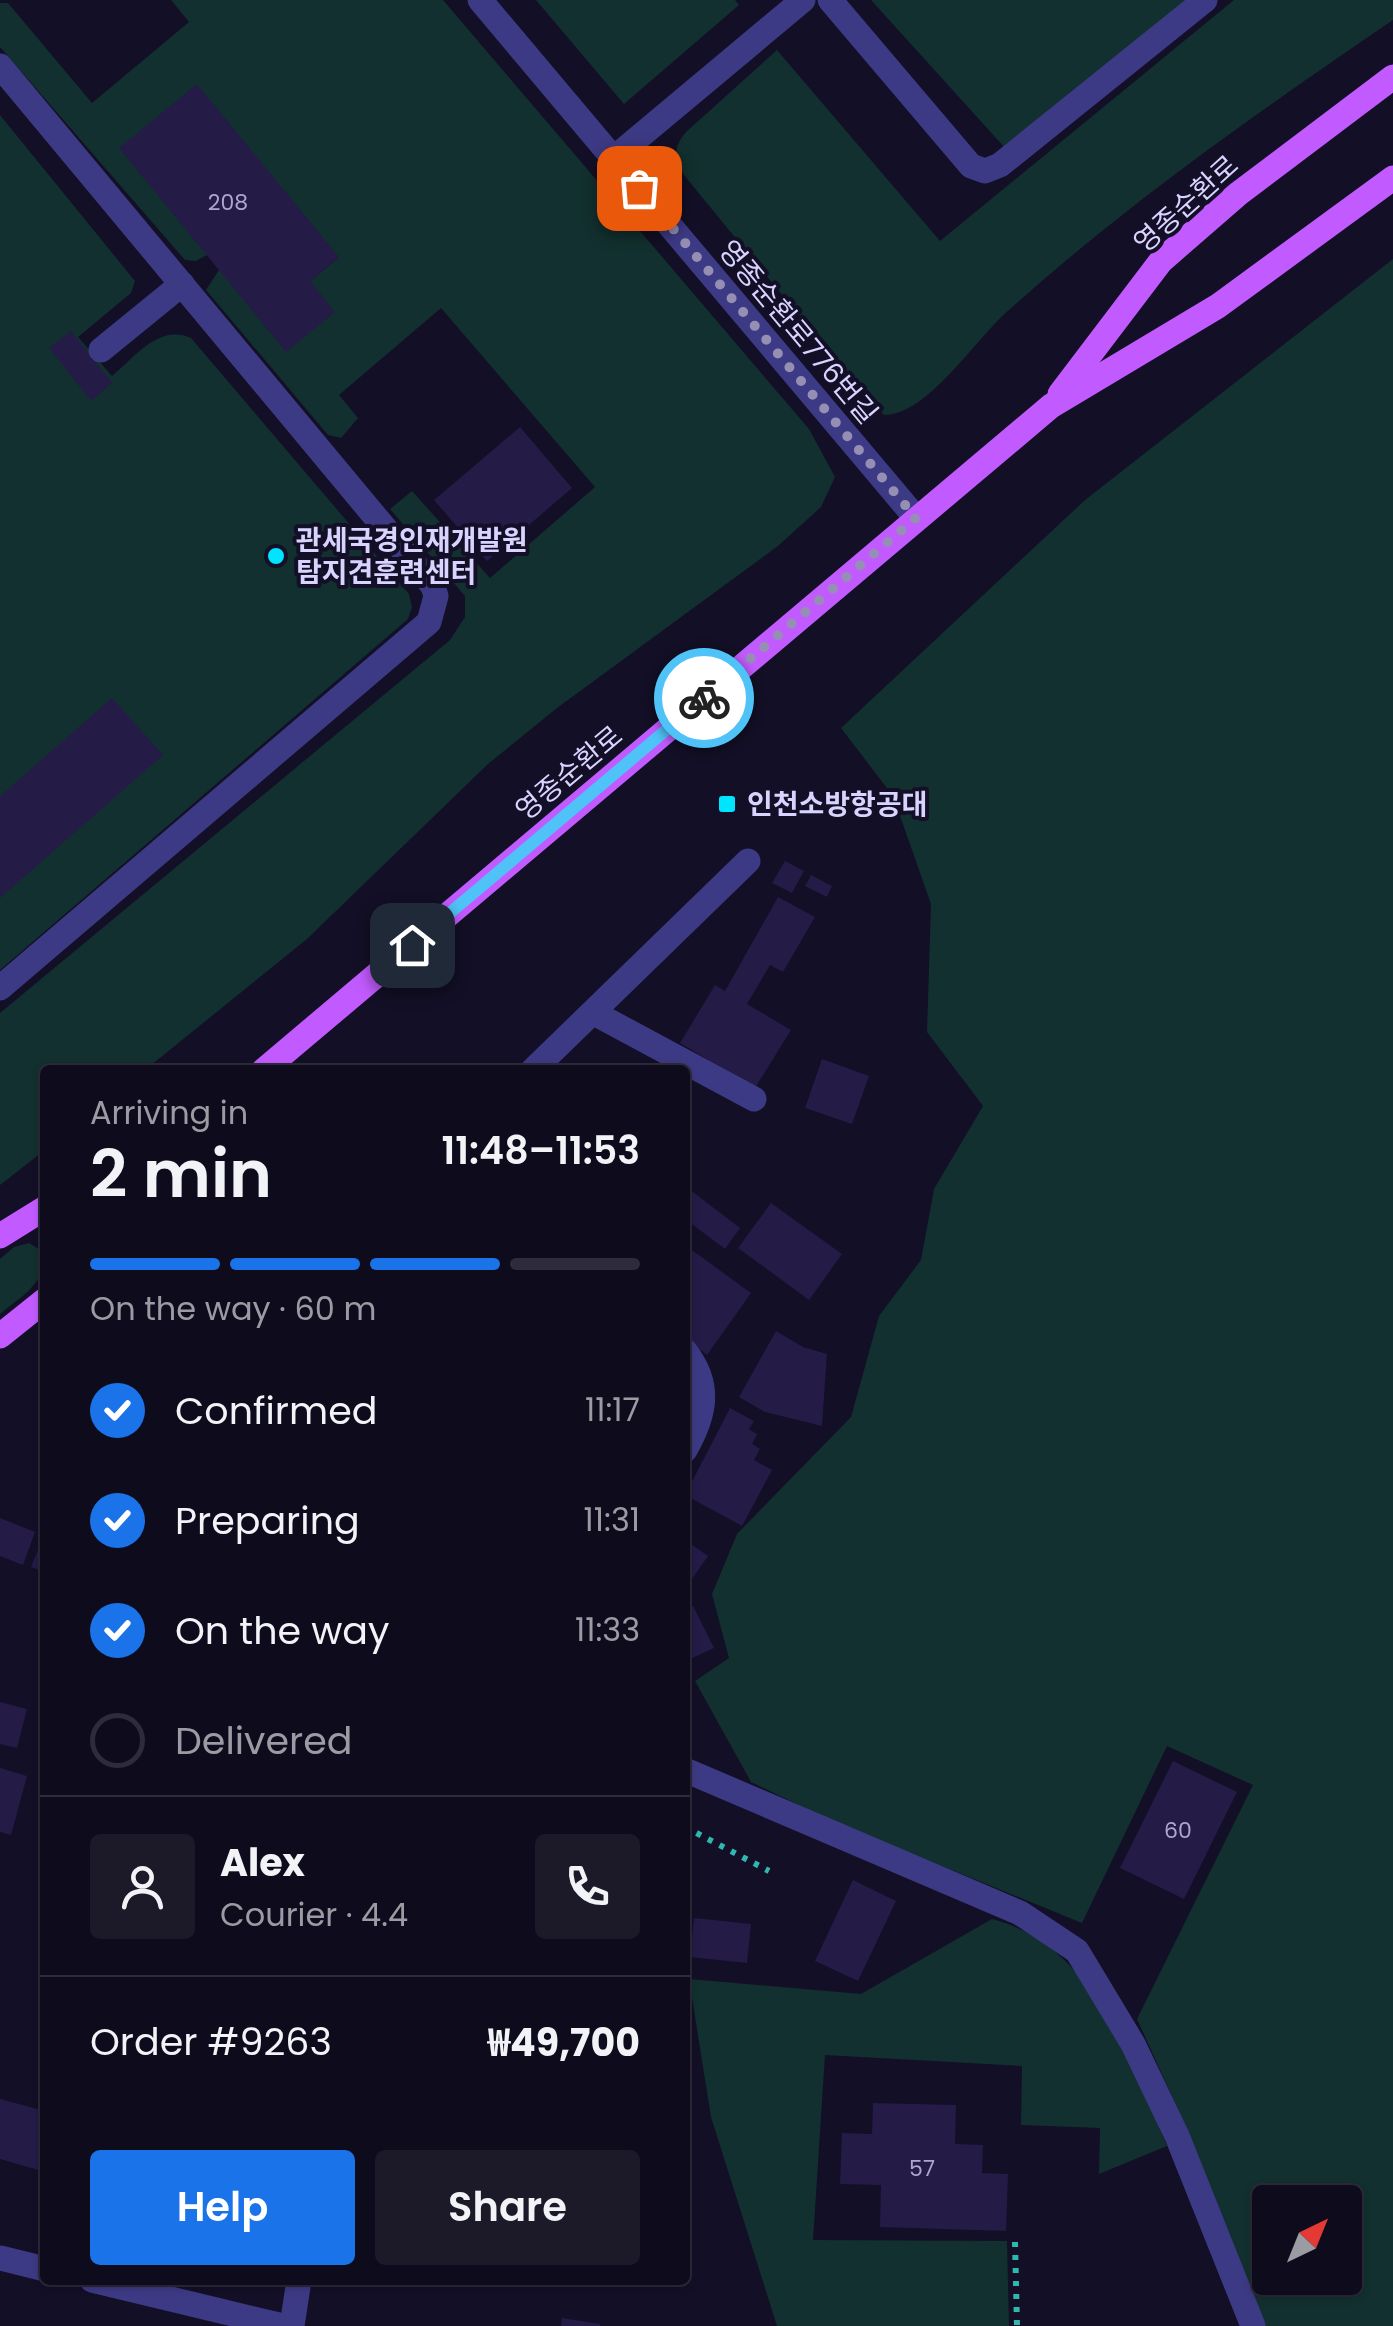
<!DOCTYPE html>
<html lang="en">
<head>
<meta charset="utf-8">
<style>
  :root { --surface:#0e0b1c; --page:#1c1929; --text:#f1f3f6; --muted:#9b9ba3; --line:#2e2b3b; --accent:#1a73e8 }
  body { margin:0; font-family:Poppins,"Noto Sans KR",sans-serif; background:var(--page); color:var(--text); height:100vh; display:flex; flex-direction:column; font-size:38px; white-space:nowrap }
  * { box-sizing:border-box; margin:0 }
  p { font-size:32px; color:var(--muted) }
  .icon { flex:none; width:55px; height:55px; fill:none; stroke:currentColor; stroke-width:2; stroke-linecap:round; stroke-linejoin:round }
  .map { position:relative; flex:1; overflow:hidden }
  .sheet { position:absolute; left:40px; top:1065px; width:650px; height:1220px; display:flex; flex-direction:column; background:var(--surface); border-radius:10px; box-shadow:0 2px 8px #0004,0 0 0 2px var(--line) }
  .sheet>* { flex:none }
  .needle { width:65px; rotate:43deg }
  .fabs { position:absolute; left:1252px; top:2185px; display:grid; gap:20px }
  .fabs a { display:grid; place-items:center; width:110px; height:110px; border-radius:10px; background:var(--surface); box-shadow:0 2px 8px #0004,0 0 0 2px var(--line); font-size:50px }
  .pin { position:absolute; display:grid; place-items:center; width:85px; height:85px; color:#fff; margin:-42px; border-radius:20px; box-shadow:0 5px 15px #0006 }
  .courier { position:absolute; display:grid; place-items:center; width:100px; height:100px; margin:-50px; border:8px solid #4fc3f7; border-radius:50%; background:#fff; color:#222; box-shadow:0 2px 12px #0007 }
  .headline em { font-style:normal; font-weight:600 }
  .headline div { display:flex; flex-direction:column-reverse }
  .headline { display:flex; align-items:center; justify-content:space-between; height:170px; padding:0 50px }
  h1 { font-size:65px; font-weight:600; line-height:75px }
  .bar { display:grid; grid-template-columns:repeat(4,1fr); gap:15px 10px; align-content:center; height:120px; padding:0 50px }
  .bar i { height:12px; border-radius:8px; background:var(--line) }
  .bar .current { background:var(--accent) }
  .bar p { grid-column:span 4 }
  .line { display:flex; align-items:center; gap:25px; padding:0 50px; border-top:2px solid var(--line) }
  .line div { flex:1 }
  .round { display:grid; place-items:center; flex:none; width:105px; height:105px; border-radius:10px; background:var(--page) }
  ol { padding:0 50px; list-style:none }
  li { display:flex; align-items:center; gap:30px; height:110px }
  li p { margin-inline-start:auto }
  li .icon { padding:10px; border-radius:50%; background:var(--accent); color:#fff; stroke-width:4 }
  li:last-child { color:var(--muted) }
  li i { width:55px; height:55px; border:5px solid var(--line); border-radius:50% }
  .primary-button { display:flex; gap:20px; margin-top:auto; padding:20px 50px }
  .primary-button a { flex:1; height:115px; border-radius:10px; background:var(--accent); color:#fff; font-size:40px; font-weight:600; line-height:115px; text-align:center }
  .primary-button a+a { background:var(--page); color:var(--text) }
  .map>svg:first-child { display:block }
  .green { fill:#12302f; fill-rule:evenodd }
  .building { fill:#241b47 }
  .lines { fill:none; stroke-linecap:round; stroke-linejoin:round }
  .path { stroke:#2fb8b0; stroke-width:6; stroke-dasharray:5 8; stroke-linecap:butt }
  .minor { stroke:#3d3a85; stroke-width:25 }
  .major { stroke:#c25bff; stroke-width:25 }
  .done { stroke:#948fb3; stroke-width:10; stroke-dasharray:0 18 }
  .route { stroke:#4fc3f7; stroke-width:12 }
  .poi-dot { fill:#00e5ff; stroke:#130f26; stroke-width:4 }
  .labels { text-anchor:middle; dominant-baseline:central; stroke-width:8; stroke-linejoin:round; paint-order:stroke }
  .number-label { font-size:22px; fill:#aca6d1 }
  .street-label { font-size:28px; fill:#d9d4ff; stroke:#130f26 }
  .poi-label { font-size:28px; font-weight:bold; fill:#d9d4ff; stroke:#130f26; text-anchor:start }
</style>
</head>
<body>
<div class="map">
<svg width="1393" height="2326" viewBox="0 0 1393 2326">
  <rect width="100%" height="100%" fill="#130f26"/>
  <g class="green">
    <path d="M171,0H443L809,429L835,477L821,507L778,546L557,708L488,764L307,939L145,1070H45V1150L0,1185V1013L450,640L465,617V596L390,509L412,491L490,578L595,487L441,308L339,395L358,418L341,438L328,435L206,290L219,270L310,281L338,258L207,255L196,261L185,260L0,47V3H8L92,103L189,22Z"/>
    <path d="M536,0H735L739,5L624,104Z"/>
    <path d="M871,0H1186L1005,148Z"/>
    <path d="M1234,0H1393V20C1261,110 1128,203 1009,310C975,339 928,415 884,415L871,403L683,174C674,156 673,148 686,132L777,50L940,241Z"/>
    <path d="M0,115L135,281L131,293L78,337L112,376C136,356 159,324 191,338L409,594L412,607L408,619L0,970Z"/>
    <path d="M1393,259V2326H1264L1186,2127L1137,2019L1253,1785L1167,1746L1082,1923L832,1821L751,1782L695,1681L729,1658L712,1594L737,1534L851,1417L879,1316L921,1260L934,1189L983,1106L927,1032L931,904L893,796L841,728L1085,500ZM1270,2202H1345V2278H1270Z"/>
    <path d="M29,1243L45,1253C45,1284 23,1295 0,1314V1259L14,1247Z"/>
    <path d="M992,1919C1093,1945 1130,2059 1167,2146L1099,2174L1100,2128L1021,2125L1022,2066L825,2055L813,2240L1007,2241L1009,2326H777L711,2117L689,1979L861,1994Z"/>
  </g>
  <g class="building">
    <path d="M197,84L339,257L310,281L335,312L286,352L119,148Z"/>
    <path d="M71,331L112,383L91,401L49,348Z"/>
    <path d="M520,427L572,488L487,561L434,500Z"/>
    <path d="M112,698L163,755L0,898V796Z"/>
    <path d="M785,861L804,871L792,893L772,883Z"/>
    <path d="M811,875L832,886L827,897L805,886Z"/>
    <path d="M778,897L815,917L783,972L770,965L747,1004L791,1030L755,1088L680,1043L715,985L725,991Z"/>
    <path d="M822,1059L869,1076L852,1124L805,1108Z"/>
    <path d="M685,1186L740,1228L725,1249L685,1219Z"/>
    <path d="M771,1203L842,1254L809,1300L738,1248Z"/>
    <path d="M685,1245L751,1293L707,1355L685,1338Z"/>
    <path d="M776,1331L803,1347L827,1354L822,1426L765,1412L739,1397Z"/>
    <path d="M730,1408L754,1421L749,1429L757,1434L752,1444L760,1449L754,1460L772,1470L742,1526L685,1495Z"/>
    <path d="M0,1518L35,1532L23,1565L0,1556Z"/>
    <path d="M45,1532V1572L31,1567Z"/>
    <path d="M685,1540L708,1556L685,1589Z"/>
    <path d="M693,1606L714,1648L688,1660L685,1610Z"/>
    <path d="M0,1702L27,1709L17,1748L0,1744Z"/>
    <path d="M1173,1761L1237,1792L1184,1899L1120,1868Z"/>
    <path d="M0,1768L27,1776L11,1835L0,1832Z"/>
    <path d="M853,1880L896,1901L858,1981L815,1961Z"/>
    <path d="M694,1918L751,1924L747,1963L690,1957Z"/>
    <path d="M0,2099L45,2111V2172L0,2159Z"/>
    <path d="M873,2103L956,2105L955,2144L983,2145L982,2173L1008,2174L1006,2231L880,2227L881,2185L840,2184L842,2133L872,2134Z"/>
    <path d="M562,2318L600,2324V2326H561Z"/>
  </g>
  <g class="lines">
    <g class="path">
      <path d="M685,1827L769,1871"/>
      <path d="M1015,2242L1017,2326"/>
    </g>
    <g class="minor">
      <path d="M480,0L916,518"/>
      <path d="M830,0L971,166L985,171L1000,165L1205,0"/>
      <path d="M0,66L433,586L436,596L429,622L0,988"/>
      <path d="M614,158L803,0"/>
      <path d="M101,350L182,284"/>
      <path d="M594,1013L754,1099"/>
      <path d="M533,1070L748,861"/>
      <path d="M685,1351C712,1385 705,1415 685,1450"/>
      <path d="M685,1770L1020,1913L1077,1951L1133,2044L1177,2136L1253,2326"/>
      <path d="M0,2258L45,2269"/>
      <path d="M92,2280L283,2326"/>
      <path d="M292,2326L299,2280"/>
    </g>
    <g class="major">
      <path d="M1060,394L1161,261L1238,194L1393,77"/>
      <path d="M264,1070L1051,406L1218,306L1393,178"/>
      <path d="M0,1236L45,1208"/>
      <path d="M0,1336L45,1300"/>
    </g>
  </g>
  <g class="lines">
    <path class="done" d="M639,188L916,518L704,698"/>
    <path class="route" d="M412,945L704,698"/>
  </g>
  <g class="poi-dot">
    <circle cx="276" cy="556" r="10"/>
    <rect x="717" y="794" width="20" height="20" rx="5"/>
  </g>
  <g class="labels">
    <g class="number-label">
      <text x="228" y="202">208</text>
      <text x="1178" y="1830">60</text>
      <text x="922" y="2168">57</text>
    </g>
    <g class="street-label">
      <text transform="translate(1186 204) rotate(-42)">영종순환로</text>
      <text transform="translate(798 332) rotate(50)">영종순환로776번길</text>
      <text transform="translate(569 773) rotate(-40)">영종순환로</text>
    </g>
    <g class="poi-label">
      <text x="296" y="540">관세국경인재개발원<tspan x="296" dy="32">탐지견훈련센터</tspan></text>
      <text x="747" y="804">인천소방항공대</text>
    </g>
  </g>
</svg>
<div class="fabs">
<a><svg class="needle" viewBox="-14 -14 28 28"><path d="M0-13l5 13h-10z" fill="#e53935"/><path d="M0 13l5-13h-10z" fill="#9b9ba3"/></svg></a>
</div>
<div class="pin" style="left:639px;top:188px;background:#ea580c"><svg class="icon" aria-label="bag" viewBox="0 0 24 24"><path d="M5 8h14l-1 12H6zM9 8a3 3 0 0 1 6 0"/></svg></div>
<div class="pin" style="left:412px;top:945px;background:#1f2937"><svg class="icon" aria-label="home" viewBox="0 0 24 24"><path d="M3 11l9-7 9 7M6 9v11h12V9"/></svg></div>
<div class="courier" style="left:704px;top:698px"><svg class="icon" aria-label="bike" viewBox="0 0 24 24"><circle cx="6" cy="16" r="4"/><circle cx="18" cy="16" r="4"/><path d="M6 16l4-8h5l3 8M10 8l3 8H6M13 5h3"/></svg></div>
<section class="sheet">
<div class="headline"><div><h1>2 min</h1><p>Arriving in</p></div><em>11:48–11:53</em></div>
<div class="bar"><i class="current"></i><i class="current"></i><i class="current"></i><i></i><p>On the way · 60 m</p></div>
<ol>
<li><svg class="icon" aria-label="check" viewBox="0 0 24 24"><path d="M5 12l5 5 9-10"/></svg>Confirmed<p>11:17</p></li>
<li><svg class="icon" aria-label="check" viewBox="0 0 24 24"><path d="M5 12l5 5 9-10"/></svg>Preparing<p>11:31</p></li>
<li><svg class="icon" aria-label="check" viewBox="0 0 24 24"><path d="M5 12l5 5 9-10"/></svg>On the way<p>11:33</p></li>
<li><i></i>Delivered</li>
</ol>
<div class="line" style="height:180px"><a class="round"><svg class="icon" aria-label="person" viewBox="0 0 24 24"><circle cx="12" cy="8" r="4"/><path d="M4 21q1-7 8-7t8 7"/></svg></a><div><b>Alex</b><p>Courier · 4.4</p></div><a class="round"><svg class="icon" aria-label="phone" viewBox="0 0 24 24"><path d="M5 4h4l2 5-3 2q2 4 5 5l2-3 5 2v4C11 20 4 13 5 4z"/></svg></a></div>
<div class="line" style="height:130px"><div>Order #9263</div><b>₩49,700</b></div>
<div class="primary-button"><a>Help</a><a>Share</a></div>
</section>
</div>
</body>
</html>
